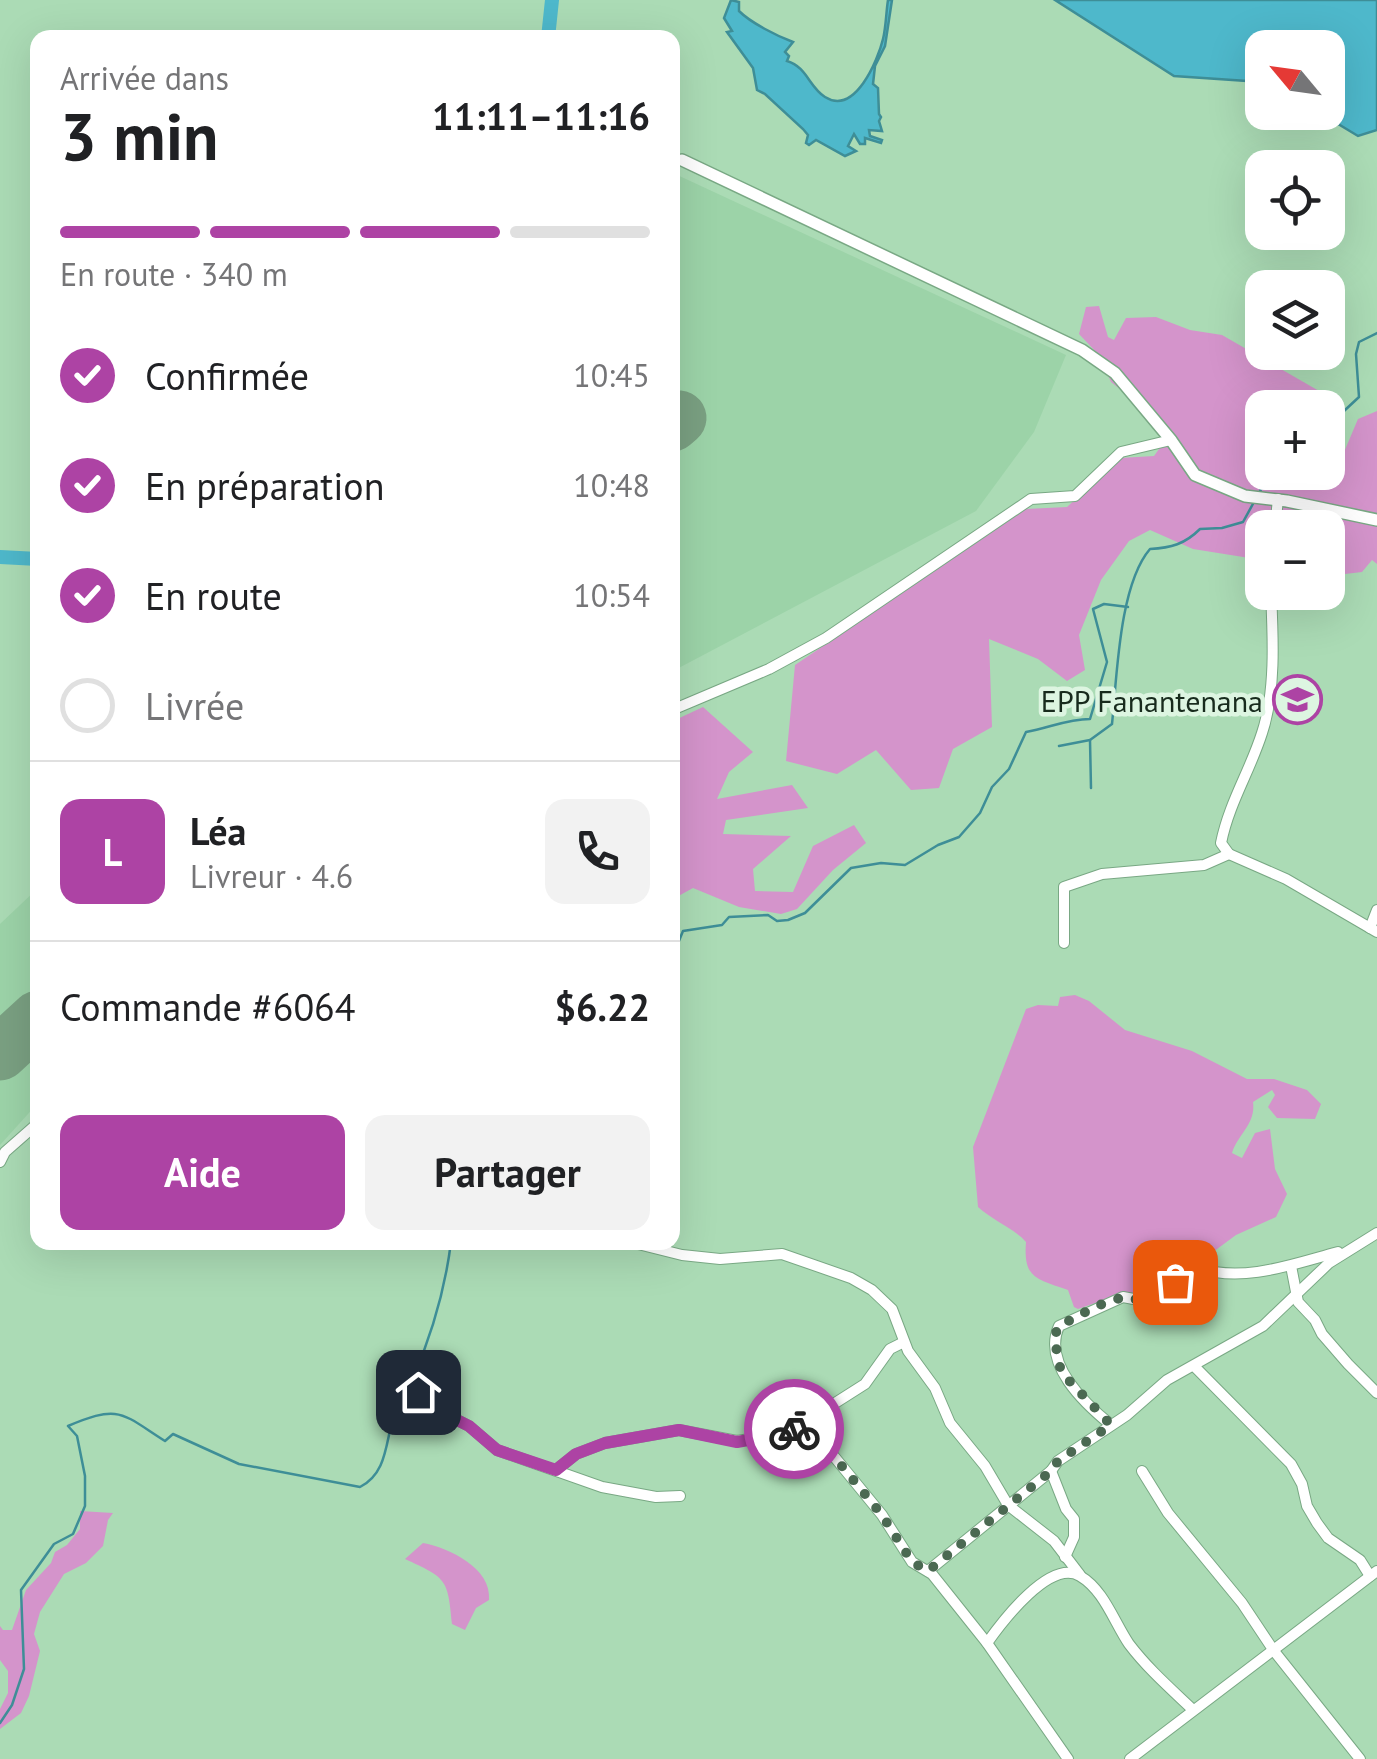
<!DOCTYPE html>
<html lang="fr">
<head>
<meta charset="utf-8">
<style>
  :root { --surface:#fff; --page:#f2f2f2; --text:#202124; --muted:#757577; --line:#e0e0e0; --accent:#ad43a4 }
  body { margin:0; font-family:"PT Sans",sans-serif; background:var(--page); color:var(--text); height:100vh; display:flex; flex-direction:column; font-size:38px; white-space:nowrap }
  * { box-sizing:border-box; margin:0 }
  p { font-size:32px; color:var(--muted) }
  .icon { flex:none; width:55px; height:55px; fill:none; stroke:currentColor; stroke-width:2; stroke-linecap:round; stroke-linejoin:round }
  .map { position:relative; flex:1; overflow:hidden }
  .side { position:absolute; left:30px; top:30px; width:650px; height:1220px; display:flex; flex-direction:column; background:var(--surface); border-radius:20px; box-shadow:0 10px 40px #0002 }
  .side>* { flex:none }
  .needle { width:65px; rotate:299deg }
  .buttons { position:absolute; left:1245px; top:30px; display:grid; gap:20px }
  .buttons a { display:grid; place-items:center; width:100px; height:100px; border-radius:20px; background:var(--surface); box-shadow:0 10px 40px #0002; font-size:50px }
  .pin { position:absolute; display:grid; place-items:center; width:85px; height:85px; color:#fff; margin:-42px; border-radius:20px; box-shadow:0 5px 15px #0006 }
  .courier { position:absolute; display:grid; place-items:center; width:100px; height:100px; margin:-50px; border:8px solid #ad43a4; border-radius:50%; background:#fff; color:#222; box-shadow:0 2px 12px #0007 }
  .overview em { font-style:normal; font-weight:800 }
  .overview div { display:flex; flex-direction:column-reverse }
  .overview { display:flex; align-items:center; justify-content:space-between; height:170px; padding:0 30px }
  h1 { font-size:65px; font-weight:800; line-height:75px }
  .bar { display:grid; grid-template-columns:repeat(4,1fr); gap:15px 10px; align-content:center; height:120px; padding:0 30px }
  .bar i { height:12px; border-radius:8px; background:var(--line) }
  .bar .active { background:var(--accent) }
  .bar p { grid-column:span 4 }
  .line { display:flex; align-items:center; gap:25px; padding:0 30px; border-top:2px solid var(--line) }
  .line div { flex:1 }
  .round { display:grid; place-items:center; flex:none; width:105px; height:105px; border-radius:20px; background:var(--page) }
  ol { padding:0 30px; list-style:none }
  li { display:flex; align-items:center; gap:30px; height:110px }
  li p { margin-inline-start:auto }
  li .icon { padding:10px; border-radius:50%; background:var(--accent); color:#fff; stroke-width:4 }
  li:last-child { color:var(--muted) }
  li i { width:55px; height:55px; border:5px solid var(--line); border-radius:50% }
  .action { display:flex; gap:20px; margin-top:auto; padding:20px 30px }
  .action a { flex:1; height:115px; border-radius:20px; background:var(--accent); color:#fff; font-size:40px; font-weight:800; line-height:115px; text-align:center }
  .action a+a { background:var(--page); color:var(--text) }
  .map>svg:first-child { display:block }
  .built { fill:#9cd3a8 }
  .green { fill:#d494cb }
  .water { fill:#4eb8cb; stroke:#3e8e97; stroke-width:2.5 }
  .lines { fill:none; stroke-linecap:round; stroke-linejoin:round }
  .stream { stroke:#3e8e97; stroke-width:2.5 }
  .river { stroke:#4eb8cb; stroke-width:14 }
  .runway { stroke:#7aa082; stroke-width:55 }
  .minor-casing { stroke:#79a884; stroke-width:12 }
  .tertiary-casing { stroke:#79a884; stroke-width:14 }
  .minor { stroke:#fff; stroke-width:10 }
  .tertiary { stroke:#fff; stroke-width:11 }
  .done { stroke:#4b6952; stroke-width:10; stroke-dasharray:0 18 }
  .route { stroke:#ad43a4; stroke-width:12 }
  .labels { text-anchor:middle; dominant-baseline:central; stroke-width:9; stroke-linejoin:round; paint-order:stroke }
  .poi-label { font-size:30px; fill:#182b1d; stroke:#ddf5e1; text-anchor:end }
</style>
</head>
<body>
<div class="map">
<svg width="1377" height="1759" viewBox="0 0 1377 1759">
  <rect width="100%" height="100%" fill="#abdbb5"/>
  <g class="built">
    <path d="M673,173L1066,355L1034,432L976,511L673,671Z"/>
    <path d="M37,889V1104L0,1145V924Z"/>
  </g>
  <g class="green">
    <path d="M1099,306L1108,337L1114,340L1126,318L1156,317L1190,330L1222,335L1333,399V431L1328,434V408H1262V472L1336,471L1358,419L1377,411V564L1372,560L1362,572L1328,576V528H1262V560L1193,549L1150,530L1129,541L1101,580L1079,635L1085,670L1067,681L1038,659L989,639L992,727L953,749L939,788L911,790L876,750L837,774L786,761L795,665L1026,509L1067,507L1120,458L1154,456L1172,431L1111,382L1099,355L1079,334L1086,307Z"/>
    <path d="M703,707L753,752L729,772L717,799L792,785L808,808L726,820L723,834L791,836L753,869L755,891L793,892L813,846L854,825L866,843L833,870L797,909L781,914L739,907L693,888L673,899V721Z"/>
    <path d="M1075,995L1089,1001L1125,1030L1192,1051L1247,1079H1274L1307,1090L1321,1104L1315,1119L1277,1118L1268,1107L1275,1095L1272,1090L1253,1102C1256,1124 1238,1134 1232,1153L1242,1158L1255,1133L1270,1129L1275,1169L1287,1194L1276,1217L1236,1235L1194,1266L1138,1296L1124,1293L1078,1309L1074,1307L1068,1290C1037,1279 1023,1279 1026,1242C1015,1229 992,1220 978,1207L973,1147L1026,1009L1038,1005L1058,1006L1060,997Z"/>
    <path d="M80,1511L113,1513L108,1520L103,1546L86,1563L64,1574L40,1612L34,1634L40,1651L29,1696L21,1713L0,1729V1709L8,1693V1671L0,1660V1626L3,1630H12L26,1590L51,1563L55,1552L67,1545L80,1529Z"/>
    <path d="M423,1543C449,1548 492,1568 489,1600L476,1608L465,1630L452,1624C448,1578 446,1578 405,1559Z"/>
  </g>
  <g class="water">
    <path d="M731,0L739,2V11C751,23 777,36 793,42L785,52L789,56L787,61C807,67 809,87 825,97C855,116 878,60 883,39C886,27 886,13 888,0H892L885,46L875,66L873,84L878,88L879,114L881,117L879,121L882,131L869,130L870,136L882,140L881,143L865,138V144H860L854,134L848,146L856,151L845,156L816,140L809,145L806,143L808,135L803,129L765,94L757,90L753,68L727,32L732,31L724,18Z"/>
    <path d="M1055,0H1377V130L1358,136L1320,113L1328,112V48H1262V88L1247,81L1174,76Z"/>
  </g>
  <g class="lines">
    <g class="stream">
      <path d="M1328,441L1344,411L1359,397L1356,354L1359,342L1377,333"/>
      <path d="M1260,491L1272,472"/>
      <path d="M1090,740L1091,788"/>
      <path d="M1059,746L1090,740L1112,724C1117,677 1119,585 1150,549C1171,548 1185,544 1200,529L1222,528L1243,522L1254,502"/>
      <path d="M672,958L683,931L722,925L729,917L768,915L777,921L788,920L805,913L851,868L881,863L905,865L938,845L959,837L980,813L992,787L1009,769L1026,732C1049,728 1067,719 1090,719L1107,662L1093,609L1104,604L1128,607"/>
      <path d="M0,1723L12,1705L24,1669L21,1590L54,1544L73,1534L85,1506V1476L77,1436L68,1426C120,1404 121,1413 165,1441L173,1434L239,1464L360,1487C389,1472 385,1439 395,1412C399,1400 408,1390 413,1378C432,1334 445,1290 451,1242"/>
    </g>
    <g class="river">
      <path d="M548,38L552,0"/>
      <path d="M0,557L38,559"/>
    </g>
    <g class="runway">
      <path d="M672,424L679,418"/>
      <path d="M0,1053L38,1018"/>
    </g>
    <defs>
      <g id="minor">
        <path d="M1275,528L1278,499"/>
        <path d="M1271,592C1273,636 1276,691 1262,733C1250,771 1229,803 1221,843L1229,854L1286,879L1377,932"/>
        <path d="M672,710L769,669L826,638L1031,499L1075,496L1121,452L1171,440"/>
        <path d="M1370,928L1377,910"/>
        <path d="M1064,943V887L1102,874L1204,865L1229,854"/>
        <path d="M0,1162L5,1152L38,1123"/>
        <path d="M630,1242L682,1255L720,1259L782,1254L851,1278L872,1290L892,1309L908,1351L935,1388L950,1423L985,1466L1008,1505L1054,1541L1080,1575"/>
        <path d="M1291,1266L1298,1302L1315,1320L1322,1334L1348,1364L1377,1393"/>
        <path d="M1194,1366L1291,1464L1302,1484L1307,1506L1317,1523L1328,1538L1360,1560L1370,1576"/>
        <path d="M418,1392L445,1414L469,1426L497,1450L602,1487L656,1497L680,1496"/>
        <path d="M805,1421L882,1515L912,1562L932,1574L987,1643L1068,1759"/>
        <path d="M1111,1425C1084,1403 1042,1364 1059,1326L1123,1297L1139,1300L1198,1268C1244,1283 1293,1264 1338,1252"/>
        <path d="M556,1470L576,1454L605,1443L679,1430L737,1441L788,1433L865,1384L890,1349L904,1342"/>
        <path d="M1051,1471L1066,1509L1074,1519V1537L1065,1557"/>
        <path d="M1142,1471L1168,1513L1242,1603L1274,1651L1360,1759"/>
        <path d="M928,1571L1051,1471L1058,1461L1127,1415L1167,1380L1263,1326L1329,1263L1377,1233"/>
        <path d="M987,1643C1002,1622 1050,1558 1080,1576C1104,1590 1114,1622 1129,1644C1148,1669 1171,1689 1193,1710"/>
        <path d="M1130,1759L1377,1571"/>
      </g>
      <path id="tertiary" d="M682,160L1082,350L1115,373L1171,440L1195,475L1245,496L1287,501L1377,520"/>
    </defs>
    <use href="#minor" class="minor-casing"/>
    <use href="#tertiary" class="tertiary-casing"/>
    <use href="#minor" class="minor"/>
    <use href="#tertiary" class="tertiary"/>
  </g>
  <g class="lines">
    <path class="done" d="M794,1429L805,1421L882,1515L912,1562L928,1571L1051,1471L1058,1461L1111,1425L1061,1372L1054,1337L1059,1326L1097,1306L1123,1297L1139,1300L1175,1282"/>
    <path class="route" d="M418,1392L445,1414L469,1426L497,1450L556,1470L576,1454L605,1443L679,1430L737,1442L788,1433L794,1429"/>
  </g>
  <defs>
    <symbol id="school-ring" viewBox="-11 -11 22 22"><circle r="9.5" fill="#ddf5e1" stroke="#ad43a4" stroke-width="1.5"/><path d="M0-5L7-2L0 1L-7-2ZM-4 1L0 2.5L4 1V4Q0 6-4 4Z" fill="#ad43a4"/></symbol>
  </defs>
  <g fill-rule="evenodd">
    <use href="#school-ring" x="1270" y="672" width="55" height="55"/>
  </g>
  <g class="labels">
    <g class="poi-label">
      <text x="1263" y="700">EPP Fanantenana</text>
    </g>
  </g>
</svg>
<div class="buttons">
<a><svg class="needle" viewBox="-14 -14 28 28"><path d="M0-13l5 13h-10z" fill="#e53935"/><path d="M0 13l5-13h-10z" fill="#757577"/></svg></a>
<a><svg class="icon" aria-label="locate" viewBox="0 0 24 24"><circle cx="12" cy="12" r="6"/><path d="M12 2v4M12 18v4M2 12h4M18 12h4"/></svg></a>
<a><svg class="icon" aria-label="layers" viewBox="0 0 24 24"><path d="M12 4l9 5-9 5-9-5zM3 14l9 5 9-5"/></svg></a>
<a>+</a>
<a>−</a>
</div>
<div class="pin" style="left:1175px;top:1282px;background:#ea580c"><svg class="icon" aria-label="bag" viewBox="0 0 24 24"><path d="M5 8h14l-1 12H6zM9 8a3 3 0 0 1 6 0"/></svg></div>
<div class="pin" style="left:418px;top:1392px;background:#1f2937"><svg class="icon" aria-label="home" viewBox="0 0 24 24"><path d="M3 11l9-7 9 7M6 9v11h12V9"/></svg></div>
<div class="courier" style="left:794px;top:1429px"><svg class="icon" aria-label="bike" viewBox="0 0 24 24"><circle cx="6" cy="16" r="4"/><circle cx="18" cy="16" r="4"/><path d="M6 16l4-8h5l3 8M10 8l3 8H6M13 5h3"/></svg></div>
<section class="side">
<div class="overview"><div><h1>3 min</h1><p>Arrivée dans</p></div><em>11:11–11:16</em></div>
<div class="bar"><i class="active"></i><i class="active"></i><i class="active"></i><i></i><p>En route · 340 m</p></div>
<ol>
<li><svg class="icon" aria-label="check" viewBox="0 0 24 24"><path d="M5 12l5 5 9-10"/></svg>Confirmée<p>10:45</p></li>
<li><svg class="icon" aria-label="check" viewBox="0 0 24 24"><path d="M5 12l5 5 9-10"/></svg>En préparation<p>10:48</p></li>
<li><svg class="icon" aria-label="check" viewBox="0 0 24 24"><path d="M5 12l5 5 9-10"/></svg>En route<p>10:54</p></li>
<li><i></i>Livrée</li>
</ol>
<div class="line" style="height:180px"><b class="round" style="background:var(--accent);color:#fff">L</b><div><b>Léa</b><p>Livreur · 4.6</p></div><a class="round"><svg class="icon" aria-label="phone" viewBox="0 0 24 24"><path d="M5 4h4l2 5-3 2q2 4 5 5l2-3 5 2v4C11 20 4 13 5 4z"/></svg></a></div>
<div class="line" style="height:130px"><div>Commande #6064</div><b>$6.22</b></div>
<div class="action"><a>Aide</a><a>Partager</a></div>
</section>
</div>
</body>
</html>
